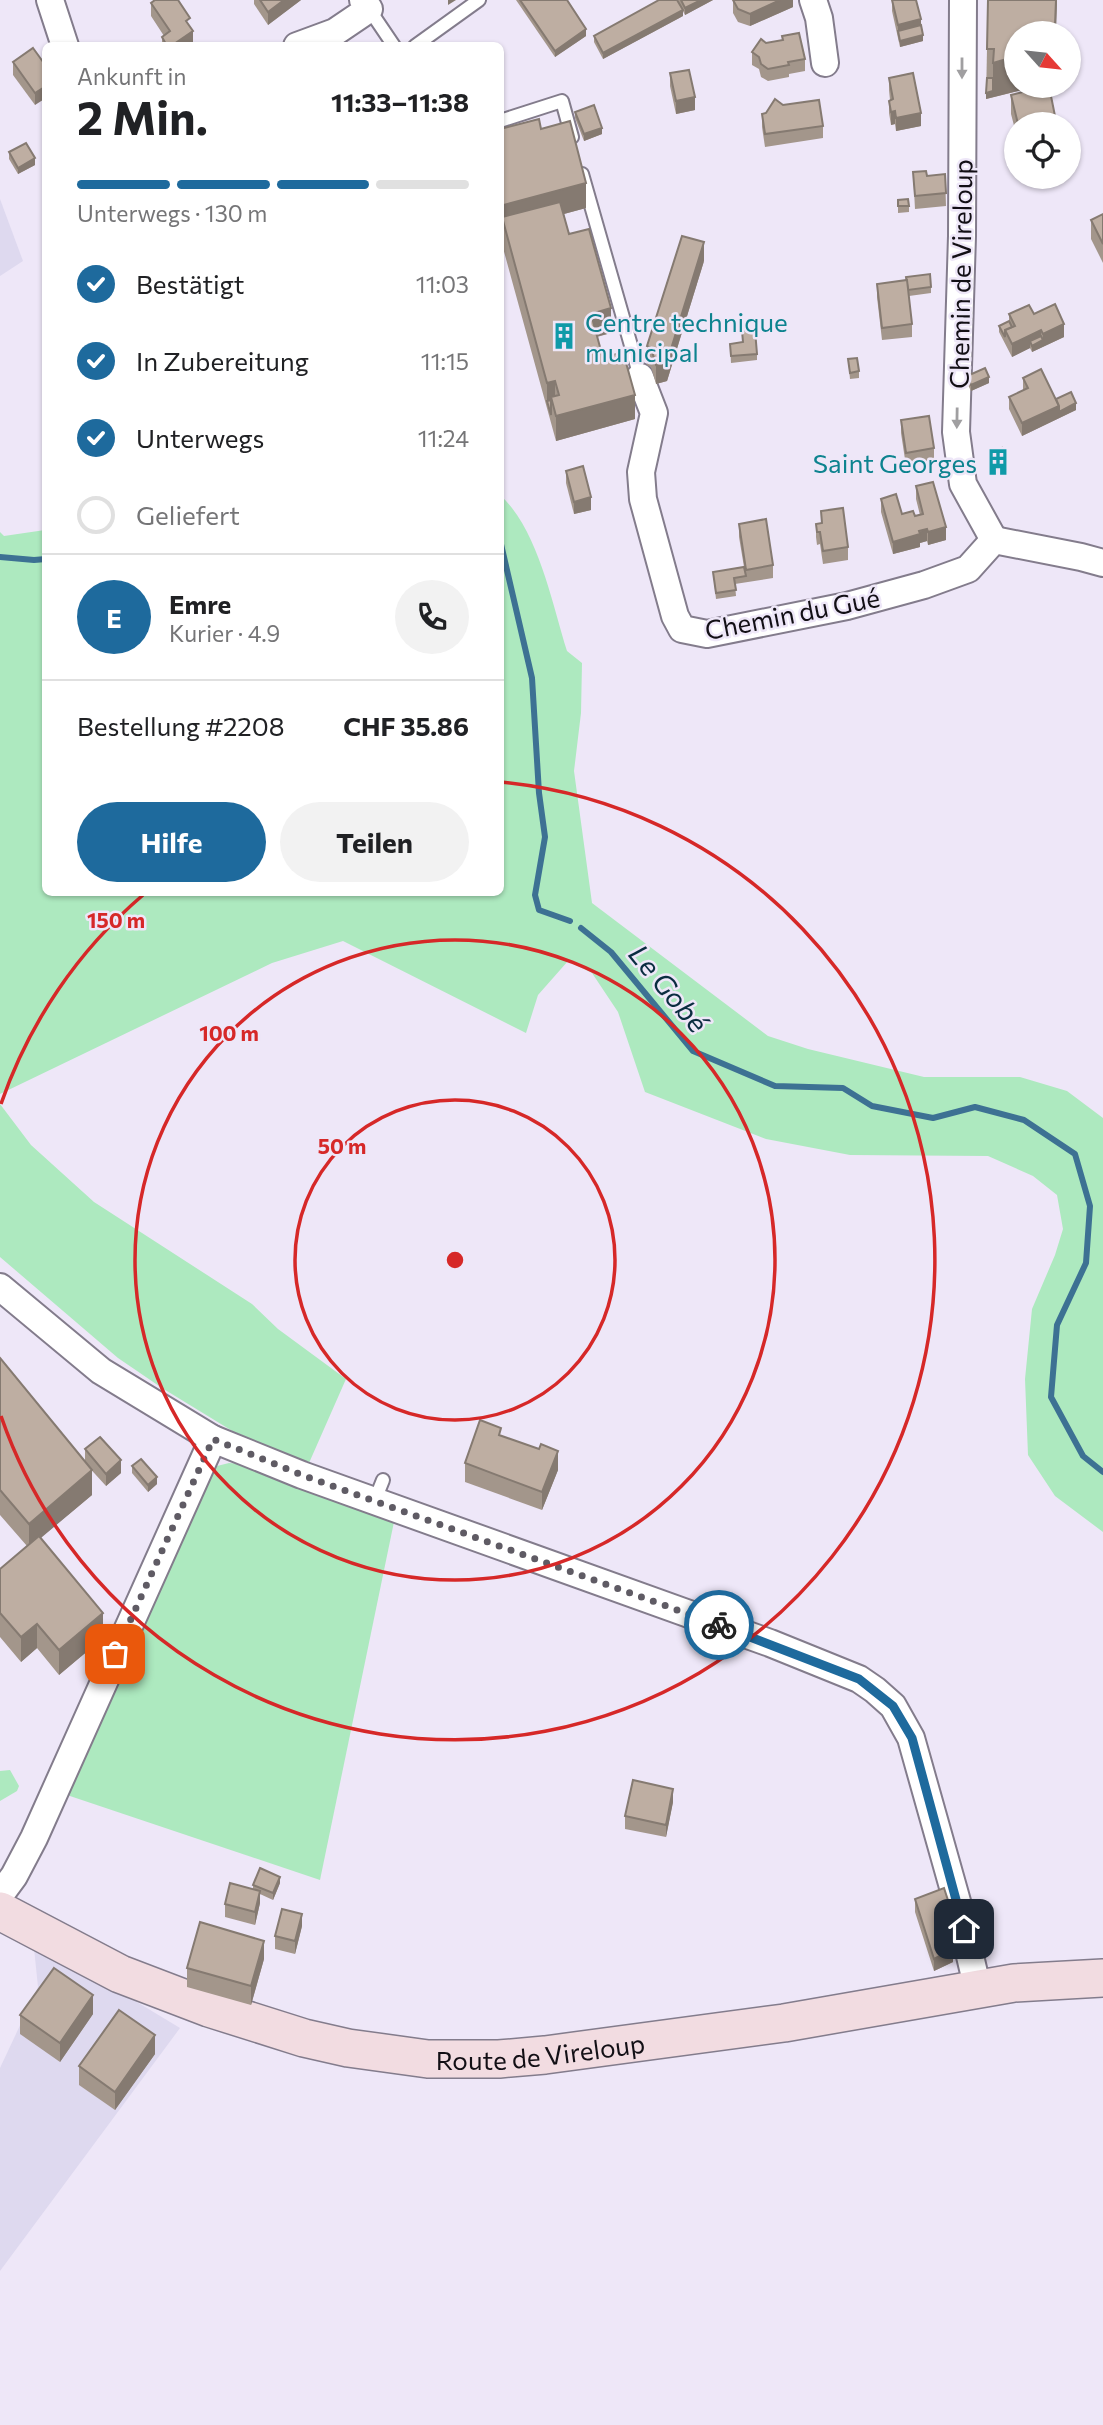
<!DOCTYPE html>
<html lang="de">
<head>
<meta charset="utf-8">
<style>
  :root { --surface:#fff; --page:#f2f2f2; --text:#202124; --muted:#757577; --line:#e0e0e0; --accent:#1e6a9d }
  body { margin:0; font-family:Commissioner,sans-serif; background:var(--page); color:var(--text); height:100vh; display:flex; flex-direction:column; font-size:26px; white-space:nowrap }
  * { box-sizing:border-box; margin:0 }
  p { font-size:23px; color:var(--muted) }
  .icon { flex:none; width:38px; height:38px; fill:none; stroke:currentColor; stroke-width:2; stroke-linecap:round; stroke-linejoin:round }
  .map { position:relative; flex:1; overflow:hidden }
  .side { position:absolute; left:42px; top:42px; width:462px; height:854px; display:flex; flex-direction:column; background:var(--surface); border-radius:10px; box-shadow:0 2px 5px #0004 }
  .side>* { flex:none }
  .needle { width:46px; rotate:117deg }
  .tools { position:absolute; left:1004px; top:21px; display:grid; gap:14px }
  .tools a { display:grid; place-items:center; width:77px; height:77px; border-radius:50%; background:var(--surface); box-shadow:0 2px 5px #0004; font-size:35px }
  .pin { position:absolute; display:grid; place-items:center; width:60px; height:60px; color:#fff; margin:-30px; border-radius:14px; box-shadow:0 4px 10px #0006 }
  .courier { position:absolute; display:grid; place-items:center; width:70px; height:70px; margin:-35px; border:5px solid #1e6a9d; border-radius:50%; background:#fff; color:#222; box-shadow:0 2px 9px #0007 }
  .head em { font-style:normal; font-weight:700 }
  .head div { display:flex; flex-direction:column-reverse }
  .head { display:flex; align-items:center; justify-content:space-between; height:119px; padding:0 35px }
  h1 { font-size:46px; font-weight:700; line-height:52px }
  .bar { display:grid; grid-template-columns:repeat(4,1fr); gap:10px 7px; align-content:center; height:84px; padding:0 35px }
  .bar i { height:9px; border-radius:5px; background:var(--line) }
  .bar .selected { background:var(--accent) }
  .bar p { grid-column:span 4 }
  .line { display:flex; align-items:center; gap:18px; padding:0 35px; border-top:2px solid var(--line) }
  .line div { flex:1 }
  .round { display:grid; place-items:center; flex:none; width:74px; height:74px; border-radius:37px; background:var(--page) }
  ol { padding:0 35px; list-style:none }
  li { display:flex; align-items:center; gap:21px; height:77px }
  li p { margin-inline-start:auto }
  li .icon { padding:7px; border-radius:50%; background:var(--accent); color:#fff; stroke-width:4 }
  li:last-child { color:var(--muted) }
  li i { width:38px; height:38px; border:4px solid var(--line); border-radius:50% }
  .button { display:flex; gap:14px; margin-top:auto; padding:14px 35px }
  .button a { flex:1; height:80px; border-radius:42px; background:var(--accent); color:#fff; font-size:28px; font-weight:700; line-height:80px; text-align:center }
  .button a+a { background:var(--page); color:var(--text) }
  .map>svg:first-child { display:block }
  .commercial { fill:#ded9ef }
  .green { fill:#ade9bf }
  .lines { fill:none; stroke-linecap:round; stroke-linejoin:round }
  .stream { stroke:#3d7193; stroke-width:6 }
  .service-casing { stroke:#837c8c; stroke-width:16 }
  .minor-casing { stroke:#837c8c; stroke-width:30 }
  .secondary-casing { stroke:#837c8c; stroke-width:40 }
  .service { stroke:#fff; stroke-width:12 }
  .minor { stroke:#fff; stroke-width:26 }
  .secondary { stroke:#f2dce1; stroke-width:37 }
  .wall { fill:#a3968b }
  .shaded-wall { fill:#857a71 }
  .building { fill:#beaea2; stroke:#857a71; stroke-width:2 }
  .oneway { fill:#a09fa1 }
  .done { stroke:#5f5b64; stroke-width:7; stroke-dasharray:0 12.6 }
  .route { stroke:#1e6a9d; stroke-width:9 }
  .ring { fill:none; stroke:#d62828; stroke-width:3.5 }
  .labels { text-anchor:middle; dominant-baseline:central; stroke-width:5; stroke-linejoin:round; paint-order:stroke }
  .street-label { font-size:26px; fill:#120f15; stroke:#eee7f8 }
  .culture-label { font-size:26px; fill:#0d838f; stroke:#eee7f8; text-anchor:start }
  .water-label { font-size:28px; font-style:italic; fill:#0a2d40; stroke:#eee7f8 }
  .centre { fill:#d62828; stroke:#eee7f8; stroke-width:3.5 }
  .ring-label { font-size:21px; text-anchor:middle; font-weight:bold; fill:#d62828; stroke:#eee7f8; stroke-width:5; stroke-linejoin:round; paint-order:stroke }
</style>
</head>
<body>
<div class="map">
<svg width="1103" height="2425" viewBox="0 0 1103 2425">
  <rect width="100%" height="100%" fill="#eee7f8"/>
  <g class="commercial">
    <path d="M0,199L23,261L0,276Z"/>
    <path d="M34,1948L112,1987L180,2028L0,2271V2068L38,1987Z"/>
  </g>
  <g class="green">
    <path d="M501,496C538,530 552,603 567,651L582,663L581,713L574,771L592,903L768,1036L808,1049L924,1077H1020L1067,1091L1103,1118V1532L1055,1496L1028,1455L1025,1379L1032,1309L1055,1255L1063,1229L1057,1195L1033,1176L988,1156L850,1155L766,1139L645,1092L618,1012L592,973L568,961L538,995L526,1033L343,941L272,963L0,1094V532L4,536L45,530L46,892H500Z"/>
    <path d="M0,1104L31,1145L94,1202L252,1304L278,1329L346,1379L309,1463L234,1432L162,1388L118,1358L0,1257Z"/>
    <path d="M229,1463L243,1464L395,1517L320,1880L61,1793L208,1472L217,1466Z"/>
    <path d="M10,1770L19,1786L17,1791L0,1801V1771Z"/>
  </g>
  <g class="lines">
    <g class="stream">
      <path d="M500,540L532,678L539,793L545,837L535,895L539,910L570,921"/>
      <path d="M0,557L34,560L46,559"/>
      <path d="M581,928L611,952L693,1051L775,1086L843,1088L872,1106L933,1118L975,1107L1024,1120L1075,1154L1090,1206L1086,1263L1057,1325L1051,1397L1083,1456L1103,1472"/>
    </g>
    <defs>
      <g id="service">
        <path d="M369,9L394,46"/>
        <path d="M415,46L479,0"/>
        <path d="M500,121L562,101L572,137"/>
        <path d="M582,174L640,377"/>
        <path d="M375,1500L383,1480"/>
      </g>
      <g id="minor">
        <path d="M50,0L65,46"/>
        <path d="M813,0L819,18L825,63"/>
        <path d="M963,0L962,236L956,432L963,484L994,540"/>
        <path d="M297,46L335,32L369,9L363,0"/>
        <path d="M640,377L654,413L641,472L643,499L675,616L682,629L707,634L847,606L924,585L968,569L994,540L1081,557L1103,563"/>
        <path d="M0,1287L101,1371L213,1439L302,1475L770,1643L859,1679L875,1690L893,1706L911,1738L958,1905L978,1990"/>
        <path d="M0,1895L14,1876L34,1838L213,1439"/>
      </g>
      <g id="secondary">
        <path id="s1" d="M0,1911L120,1974L209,2008L304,2038L348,2048L428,2059H499L545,2055L784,2023L1014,1983L1103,1978"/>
      </g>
    </defs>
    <use href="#service" class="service-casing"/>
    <use href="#minor" class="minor-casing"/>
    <use href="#secondary" class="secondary-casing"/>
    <use href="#service" class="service"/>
    <use href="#minor" class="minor"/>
    <use href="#secondary" class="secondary"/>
  </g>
  <g class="wall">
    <path d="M254,0H301L268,25L254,4Z"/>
    <path d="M516,0H567L586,36L555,57Z"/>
    <path d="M677,0H713L685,15Z"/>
    <path d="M733,0H793V7L750,26L738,22L733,13Z"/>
    <path d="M892,0L921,25L923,41L900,47L892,11Z"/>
    <path d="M151,3L190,27L193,43L190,46H162V37L164,36L151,16Z"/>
    <path d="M683,16L603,59L594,42V36Z"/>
    <path d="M1017,33L1034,87L986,99L987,49Z"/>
    <path d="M782,36L805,59V71L789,74V77L768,81L761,77L759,69L752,65V52L766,43L782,40Z"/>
    <path d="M13,62L46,66L35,105L13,75Z"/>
    <path d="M670,73L695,110L676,114L670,86Z"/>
    <path d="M889,78L921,126L896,131L895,124L891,125L889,113V101L890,100L889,90Z"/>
    <path d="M1011,95L1056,124H1017V137L1011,114Z"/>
    <path d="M783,105L823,126V138L765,147L762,127V114Z"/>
    <path d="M575,112L602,134L584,141L575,118Z"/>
    <path d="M500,129H541L586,208L564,214L569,234L611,333L597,337L603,358L635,419L556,441L500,237Z"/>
    <path d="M9,152L35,165L18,174L9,159Z"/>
    <path d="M913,172L927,176L945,174L946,206L915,209Z"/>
    <path d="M898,200L909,206V212L898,213Z"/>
    <path d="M1103,214V263L1091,239V220Z"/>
    <path d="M704,261L667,381L656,384L651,367L647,365V346Z"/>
    <path d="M877,284L931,287V293L909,296L912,324V337L882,340L877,297Z"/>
    <path d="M1009,314H1034L1064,337L1032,352L1030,348L1012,357L999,332V326L1009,321Z"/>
    <path d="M742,342L757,354V360L731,363L730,344Z"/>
    <path d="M848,359L859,371V378L850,379Z"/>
    <path d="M967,376L989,383L971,391L967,383Z"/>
    <path d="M1023,378L1056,399L1076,410L1022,436L1009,409V397L1023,390Z"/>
    <path d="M901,420L934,448V461L906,466L901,433Z"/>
    <path d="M990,454L1006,464L994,470L990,460Z"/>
    <path d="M566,471L591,510L574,514L566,483Z"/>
    <path d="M916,486L946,540L928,545L927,541L920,543V547L893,554L881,512V499L902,514L915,516L920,515L916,499Z"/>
    <path d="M821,511L848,547V560L823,564L820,544L817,545L816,537V524L821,523Z"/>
    <path d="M739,524L773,565V578L735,584L736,596L716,599L713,572L744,567L739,537Z"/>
    <path d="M0,1358L85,1462V1449L121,1473L106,1486L85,1463L92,1495L40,1538L103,1638L59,1675L37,1648L21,1662L0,1637V1569L27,1546L0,1515Z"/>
    <path d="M501,1436L558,1470L542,1510L465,1482V1463Z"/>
    <path d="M132,1466L157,1484L148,1492L132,1473Z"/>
    <path d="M673,1802L666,1837L625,1829V1816Z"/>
    <path d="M280,1883L273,1900L260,1894V1903L255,1925L225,1917V1904L253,1889V1885Z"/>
    <path d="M915,1899L956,1938L951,1940L953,1962L934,1971L915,1912Z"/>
    <path d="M302,1926L295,1954L275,1949V1936Z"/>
    <path d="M264,1959L251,2005L187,1987V1968Z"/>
    <path d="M93,2014L60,2062L20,2034V2015Z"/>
    <path d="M155,2054L115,2110L79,2085V2066Z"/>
  </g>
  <g class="shaded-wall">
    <path d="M284,0H301L268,25V12Z"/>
    <path d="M448,0H456L448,5Z"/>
    <path d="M701,0H713L685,15V8Z"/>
    <path d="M780,0H793V7L750,26V14Z"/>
    <path d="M1056,0H1057L1056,33H1046Z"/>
    <path d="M683,10V16L603,59V53Z"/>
    <path d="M921,19V32L898,31V25Z"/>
    <path d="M586,29V36L555,57V51Z"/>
    <path d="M193,31V43L190,46H171Z"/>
    <path d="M923,35V41L900,47V41Z"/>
    <path d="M1017,56V86H1034V87L986,99V93L993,91V63Z"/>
    <path d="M46,86V98L35,105V93Z"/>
    <path d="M695,97V110L676,114V101Z"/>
    <path d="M895,111V124L891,125V112Z"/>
    <path d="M921,113V126L896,131V118Z"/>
    <path d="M602,128V134L584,141V134Z"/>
    <path d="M35,158V165L18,174V168Z"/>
    <path d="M586,183V208L560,215L502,217L500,225V206Z"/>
    <path d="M704,242V261L667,381L656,384V365Z"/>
    <path d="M611,308V333L591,338V314Z"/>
    <path d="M1064,324V337L1032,352V346L1030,341V348L1012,357V344L1041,330V341L1043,340V334Z"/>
    <path d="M989,377V383L971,391V385Z"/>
    <path d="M555,381V405L551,397V407L547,401V383Z"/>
    <path d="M635,395V419L556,441V416Z"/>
    <path d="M1076,403V410L1022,436V423L1059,406Z"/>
    <path d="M1006,458V464L994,470V464Z"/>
    <path d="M591,497V510L574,514V502Z"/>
    <path d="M946,527V540L928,545V532Z"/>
    <path d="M927,529V541L920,543V547L893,554V542Z"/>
    <path d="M558,1451V1470L542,1510V1492Z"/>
    <path d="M121,1460V1473L106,1486V1474Z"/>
    <path d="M92,1470V1495L29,1548V1524Z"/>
    <path d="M157,1477V1484L148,1492V1485Z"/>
    <path d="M103,1613V1638L59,1675V1650Z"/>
    <path d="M37,1624V1648L21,1662V1637Z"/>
    <path d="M673,1789V1802L666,1837V1825Z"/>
    <path d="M280,1877V1883L273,1900V1893Z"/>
    <path d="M260,1891V1903L255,1925V1912Z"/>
    <path d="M302,1914V1926L295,1954V1941Z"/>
    <path d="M956,1925V1938L948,1941V1928Z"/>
    <path d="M264,1941V1959L251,2005V1986Z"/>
    <path d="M953,1949V1962L934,1971V1959Z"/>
    <path d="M93,1995V2014L60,2062V2043Z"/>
    <path d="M155,2035V2054L115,2110V2092Z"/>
  </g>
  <g class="building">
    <path d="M155,0H178L190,18L186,21L193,31L171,46H167L162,37L170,31L151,3Z"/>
    <path d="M260,0H284L268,12Z"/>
    <path d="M520,0H567L586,29L555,51Z"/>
    <path d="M659,0H677L683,10L603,53L594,36Z"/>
    <path d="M681,0H701L685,8Z"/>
    <path d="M733,0H780L750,14L738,9Z"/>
    <path d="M892,0H916L921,19L898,25Z"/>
    <path d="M988,0H1056L1055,25L1046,33H1017V56L993,63L994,49H987Z"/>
    <path d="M921,25L923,35L900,41L898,31Z"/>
    <path d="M799,33L805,59L788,62L789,65L768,69L761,64L759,57L752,52L761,39L766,43L783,40L782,36Z"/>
    <path d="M33,48L46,66V86L35,93L13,62Z"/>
    <path d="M689,70L695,97L676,101L670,73Z"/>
    <path d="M913,73L921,113L896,118L895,111L891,112L889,101L893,99L889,78Z"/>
    <path d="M987,78H993V91L986,93Z"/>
    <path d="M1046,86H1049L1056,121L1043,124H1018L1011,95Z"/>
    <path d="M775,99L783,105L819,100L823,126L765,134L762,114L766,113Z"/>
    <path d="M594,105L602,128L584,134L575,112Z"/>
    <path d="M539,119L541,129L570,121L586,183L500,206V129Z"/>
    <path d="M26,143L35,158L18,168L9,152Z"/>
    <path d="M926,171L927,176L945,174L946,193L915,196L913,172Z"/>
    <path d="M908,199L909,206H898V200Z"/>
    <path d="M560,202L569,234L589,229L611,308L591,314L603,358L623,352L635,395L556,416L551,397L559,395L555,381L547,383L502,217Z"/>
    <path d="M1103,214V244L1091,220Z"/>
    <path d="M682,236L704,242L667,362L656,365L651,348L647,346Z"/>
    <path d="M930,274L931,287L908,290L906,277Z"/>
    <path d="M907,280L912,324L882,328L877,284Z"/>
    <path d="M1055,304L1064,324L1043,334L1041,330L1012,344L1005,330L1015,326L1009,314L1029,305L1034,314Z"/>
    <path d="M1009,321L1012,327L1005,330V337L999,326Z"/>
    <path d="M755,330L757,354L731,356L730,344L743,342L742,331Z"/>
    <path d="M1041,336L1043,340L1032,346L1030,341Z"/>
    <path d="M857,358L859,371L850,373L848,359Z"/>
    <path d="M985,368L989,377L971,385L967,376Z"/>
    <path d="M1041,369L1059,406L1022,423L1009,397L1028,388L1023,378Z"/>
    <path d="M1071,392L1076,403L1059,412V406L1056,399Z"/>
    <path d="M551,400V415L547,401Z"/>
    <path d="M929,416L934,448L906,453L901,420Z"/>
    <path d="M1002,448L1006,458L994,464L990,454Z"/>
    <path d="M583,466L591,497L574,502L566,471Z"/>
    <path d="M933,482L946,527L928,532L927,529L919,531L920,534L893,542L881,499L896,494L902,514L913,511L915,516L923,514L916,486Z"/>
    <path d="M843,508L848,547L823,551L820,532H817L816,524L822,523L821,511Z"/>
    <path d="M766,519L773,565L746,570L739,524Z"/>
    <path d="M744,567L746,576L734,578L736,590L716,593L713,572Z"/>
    <path d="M0,1358L92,1470L29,1524L0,1490Z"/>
    <path d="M480,1420L501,1428L499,1435L539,1449L541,1444L558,1451L542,1492L465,1463Z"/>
    <path d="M100,1437L121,1460L106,1474L85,1449Z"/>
    <path d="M141,1459L157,1477L148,1485L132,1466Z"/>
    <path d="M39,1536L103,1613L59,1650L37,1624L21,1637L0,1613V1569Z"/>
    <path d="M633,1780L673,1789L666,1825L625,1816Z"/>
    <path d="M260,1868L280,1877L273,1893L253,1885Z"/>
    <path d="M230,1883L260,1891L255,1912L225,1904Z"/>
    <path d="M944,1888L956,1925L948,1928L953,1949L934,1959L915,1899Z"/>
    <path d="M282,1909L302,1914L295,1941L275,1936Z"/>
    <path d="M200,1922L264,1941L251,1986L187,1968Z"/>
    <path d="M54,1968L93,1995L60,2043L20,2015Z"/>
    <path d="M119,2010L155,2035L115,2092L79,2066Z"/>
  </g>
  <defs><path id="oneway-solid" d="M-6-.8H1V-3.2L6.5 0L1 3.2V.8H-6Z" transform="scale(1.75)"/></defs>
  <g class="oneway">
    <use href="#oneway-solid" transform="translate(962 68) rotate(90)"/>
    <use href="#oneway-solid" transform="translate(957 418) rotate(91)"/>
  </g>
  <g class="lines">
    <path class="done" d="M115,1654L213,1439L302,1475L719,1625"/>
    <path class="route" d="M719,1625L859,1679L893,1706L912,1738L964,1929"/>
  </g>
  <g class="ring">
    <circle cx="455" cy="1260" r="160"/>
    <circle cx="455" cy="1260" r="320"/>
    <path d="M1 1104A480 480 0 0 1 143 895M501 782A480 480 0 1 1 1 1416"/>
  </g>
  <defs>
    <symbol id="building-bare" viewBox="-9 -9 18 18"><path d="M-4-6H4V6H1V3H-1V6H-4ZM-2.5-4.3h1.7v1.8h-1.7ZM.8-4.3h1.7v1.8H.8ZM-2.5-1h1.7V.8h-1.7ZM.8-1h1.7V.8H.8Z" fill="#0f9aa8" stroke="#eee7f8" stroke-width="2.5" paint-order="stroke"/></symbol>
  </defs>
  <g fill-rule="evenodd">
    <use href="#building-bare" x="545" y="317" width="38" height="38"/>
    <use href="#building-bare" x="979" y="443" width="38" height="38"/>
  </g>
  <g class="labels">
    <g class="street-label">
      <text transform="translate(960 274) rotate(-89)">Chemin de Vireloup</text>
      <text transform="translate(792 613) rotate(-11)">Chemin du Gué</text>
      <text stroke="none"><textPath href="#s1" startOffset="569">Route de Vireloup</textPath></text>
    </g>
    <g class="culture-label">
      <text x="585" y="321">Centre technique<tspan x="585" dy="30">municipal</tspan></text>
      <text x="977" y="462" text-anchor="end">Saint Georges</text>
    </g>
    <g class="water-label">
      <text transform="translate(669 988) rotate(50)">Le Gobé</text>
    </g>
  </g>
  <circle cx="455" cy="1260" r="10" class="centre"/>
  <g class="ring-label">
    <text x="116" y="928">150 m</text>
    <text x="229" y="1041">100 m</text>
    <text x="342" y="1154">50 m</text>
  </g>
</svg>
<div class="tools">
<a><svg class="needle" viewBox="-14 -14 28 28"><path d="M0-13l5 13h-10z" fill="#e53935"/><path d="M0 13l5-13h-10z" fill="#757577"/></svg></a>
<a><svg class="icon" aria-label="locate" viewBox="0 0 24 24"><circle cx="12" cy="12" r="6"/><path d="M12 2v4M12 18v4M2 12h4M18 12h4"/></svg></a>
</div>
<div class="pin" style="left:115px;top:1654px;background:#ea580c"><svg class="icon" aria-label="bag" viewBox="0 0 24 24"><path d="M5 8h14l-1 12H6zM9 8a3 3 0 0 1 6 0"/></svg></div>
<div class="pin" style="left:964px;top:1929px;background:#1f2937"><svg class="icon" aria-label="home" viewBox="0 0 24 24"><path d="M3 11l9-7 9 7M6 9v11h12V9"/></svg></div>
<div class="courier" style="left:719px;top:1625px"><svg class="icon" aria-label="bike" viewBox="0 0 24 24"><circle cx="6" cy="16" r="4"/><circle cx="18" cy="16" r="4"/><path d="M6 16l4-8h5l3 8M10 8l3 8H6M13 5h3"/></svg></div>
<section class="side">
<div class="head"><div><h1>2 Min.</h1><p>Ankunft in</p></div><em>11:33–11:38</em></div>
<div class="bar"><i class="selected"></i><i class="selected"></i><i class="selected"></i><i></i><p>Unterwegs · 130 m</p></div>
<ol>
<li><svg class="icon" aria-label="check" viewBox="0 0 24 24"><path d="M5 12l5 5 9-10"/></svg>Bestätigt<p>11:03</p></li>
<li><svg class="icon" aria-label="check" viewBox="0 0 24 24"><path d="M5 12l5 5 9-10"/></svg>In Zubereitung<p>11:15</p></li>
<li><svg class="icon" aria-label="check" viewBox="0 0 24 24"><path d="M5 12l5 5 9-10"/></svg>Unterwegs<p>11:24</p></li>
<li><i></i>Geliefert</li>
</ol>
<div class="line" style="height:126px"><b class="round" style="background:var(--accent);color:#fff">E</b><div><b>Emre</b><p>Kurier · 4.9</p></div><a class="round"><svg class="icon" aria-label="phone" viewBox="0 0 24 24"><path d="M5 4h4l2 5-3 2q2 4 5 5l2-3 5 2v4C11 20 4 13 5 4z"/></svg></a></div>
<div class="line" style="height:91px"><div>Bestellung #2208</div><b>CHF 35.86</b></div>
<div class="button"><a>Hilfe</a><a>Teilen</a></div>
</section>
</div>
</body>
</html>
